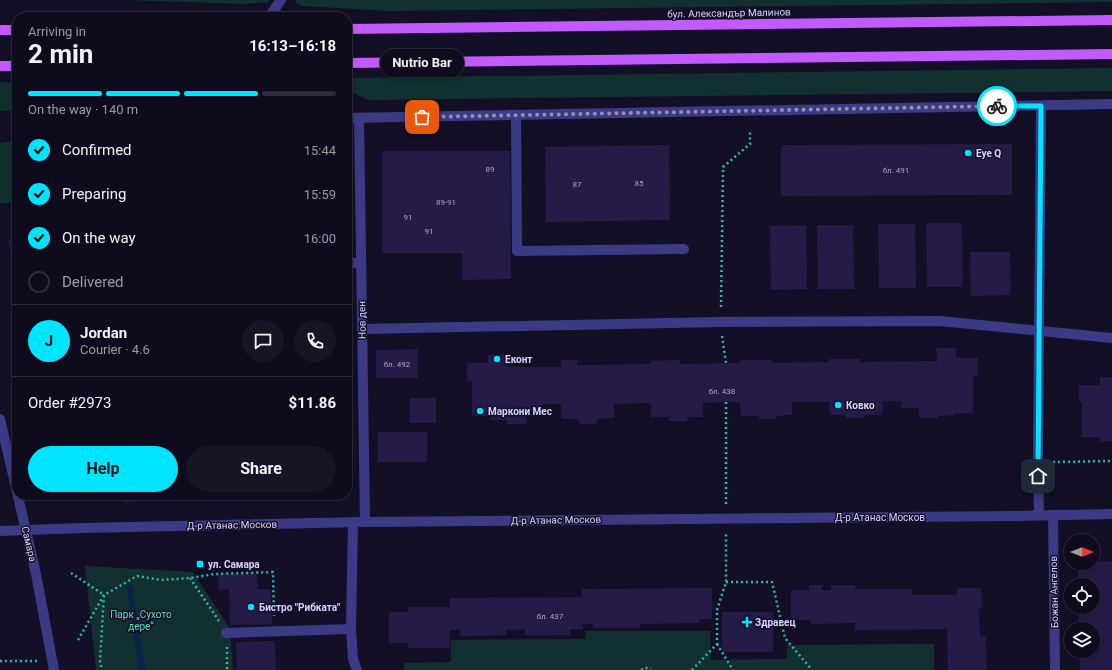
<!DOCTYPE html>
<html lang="en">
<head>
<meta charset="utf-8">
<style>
  :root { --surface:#0e0b1c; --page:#171425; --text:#f1f3f6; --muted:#9b9ba3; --line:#2e2b3b; --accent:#00e5ff }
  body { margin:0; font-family:Roboto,sans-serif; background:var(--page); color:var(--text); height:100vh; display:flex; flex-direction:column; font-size:15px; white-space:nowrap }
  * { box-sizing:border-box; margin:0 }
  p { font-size:13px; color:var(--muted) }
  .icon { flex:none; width:22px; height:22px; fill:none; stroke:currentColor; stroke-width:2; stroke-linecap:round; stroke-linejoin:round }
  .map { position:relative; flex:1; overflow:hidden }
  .drawer { position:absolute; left:12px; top:12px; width:340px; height:488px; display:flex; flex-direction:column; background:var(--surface); border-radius:16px; box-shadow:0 2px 6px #0003,0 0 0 1px var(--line) }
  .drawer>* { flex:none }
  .needle { width:26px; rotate:90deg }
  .tools { position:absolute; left:1064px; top:534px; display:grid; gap:8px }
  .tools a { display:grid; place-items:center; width:36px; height:36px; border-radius:50%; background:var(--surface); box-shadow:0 2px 6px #0003,0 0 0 1px var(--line); font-size:20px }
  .pin { position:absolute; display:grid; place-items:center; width:34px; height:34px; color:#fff; margin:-17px; border-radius:8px; box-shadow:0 2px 6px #0006 }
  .courier { position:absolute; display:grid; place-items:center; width:40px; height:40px; margin:-20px; border:3px solid #00e5ff; border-radius:50%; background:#fff; color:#222; box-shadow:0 1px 5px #0007 }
  .bubble { position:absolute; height:28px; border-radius:14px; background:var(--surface); box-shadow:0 2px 6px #0003,0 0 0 1px var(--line); font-size:13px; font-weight:700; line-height:28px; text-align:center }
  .overview em { font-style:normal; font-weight:700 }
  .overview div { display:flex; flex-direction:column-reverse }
  .overview { display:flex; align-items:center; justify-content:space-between; height:68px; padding:0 16px }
  h1 { font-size:26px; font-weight:700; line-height:30px }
  .bar { display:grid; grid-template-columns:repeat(4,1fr); gap:6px 4px; align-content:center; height:48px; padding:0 16px }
  .bar i { height:5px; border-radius:3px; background:var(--line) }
  .bar .selected { background:var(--accent) }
  .bar p { grid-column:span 4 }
  .line { display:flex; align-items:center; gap:10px; padding:0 16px; border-top:1px solid var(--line) }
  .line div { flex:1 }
  .round { display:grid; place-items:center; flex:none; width:42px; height:42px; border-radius:21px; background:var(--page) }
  ol { padding:0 16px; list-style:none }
  li { display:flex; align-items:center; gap:12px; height:44px }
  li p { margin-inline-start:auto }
  li .icon { padding:4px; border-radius:50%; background:var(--accent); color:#111; stroke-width:4 }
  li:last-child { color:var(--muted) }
  li i { width:22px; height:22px; border:2px solid var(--line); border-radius:50% }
  .action { display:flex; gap:8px; margin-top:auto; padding:8px 16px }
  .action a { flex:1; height:46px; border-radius:24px; background:var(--accent); color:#111; font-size:16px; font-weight:700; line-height:46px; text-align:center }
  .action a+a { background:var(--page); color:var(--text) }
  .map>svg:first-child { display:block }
  .green { fill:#12302f }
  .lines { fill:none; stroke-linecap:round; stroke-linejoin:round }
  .stream { stroke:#0c2248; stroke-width:6 }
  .building { fill:#241b47 }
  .path { stroke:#2fb8b0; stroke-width:2.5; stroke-dasharray:2 3; stroke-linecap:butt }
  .minor { stroke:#3d3a85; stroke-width:10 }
  .major { stroke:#c25bff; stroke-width:10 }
  .done { stroke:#948fb3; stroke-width:4; stroke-dasharray:0 7.2 }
  .route { stroke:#00e5ff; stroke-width:5 }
  .poi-dot { fill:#00e5ff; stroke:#130f26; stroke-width:1.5 }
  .labels { text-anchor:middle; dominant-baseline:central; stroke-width:3; stroke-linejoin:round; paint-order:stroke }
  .number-label { font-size:8px; fill:#aca6d1 }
  .street-label { font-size:10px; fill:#d9d4ff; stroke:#130f26 }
  .poi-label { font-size:10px; font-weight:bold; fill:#d9d4ff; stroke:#130f26; text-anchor:start }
  .park-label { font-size:10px; fill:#5fe0c0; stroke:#130f26 }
</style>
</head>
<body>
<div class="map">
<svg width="1112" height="670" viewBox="0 0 1112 670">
  <rect width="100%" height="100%" fill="#130f26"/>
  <g class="green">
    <path d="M125,0H270L268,2L246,4Z"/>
    <path d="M296,0H1112V2L389,11L303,6L296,3Z"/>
    <path d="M1112,68V91L368,100L347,90V78Z"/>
    <path d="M0,82L17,83V110L0,111Z"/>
    <path d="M7,142H17V203H0V143Z"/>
    <path d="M60,495H161V499L126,500L113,497Z"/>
    <path d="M85,566L193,572L230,629L233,670H96Z"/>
    <path d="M586,631H710L711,660L787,659V645L934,644V670H404V663L451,662V640L586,639Z"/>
  </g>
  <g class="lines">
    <g class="stream">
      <path d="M126,495V500"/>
      <path d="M130,588L142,670"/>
    </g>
  </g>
  <g class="building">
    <path d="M1012,144V195L781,196V145Z"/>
    <path d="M669,145L670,220L546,222L545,147Z"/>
    <path d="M382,151H510L511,279L462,280V253H382Z"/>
    <path d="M926,223H962L963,287H927Z"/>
    <path d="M878,224H915L916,288H879Z"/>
    <path d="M806,225L807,289L771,290L770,226Z"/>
    <path d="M817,225H853L854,289H818Z"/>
    <path d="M17,238V279H16L8,240Z"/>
    <path d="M970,252H1010L1011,295L971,296Z"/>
    <path d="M936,348H956V358H978V376H973V413H954V415L938,416V418H919V408H901V401H883V415H864V418H846V415H829V402H792V415L776,416V419H759V416H741L740,402L703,403V417H687V421H669V417H651V403L614,404V418L597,419V424H579V419H561V404H543V412H526V424H507V420H490V416H472V381H467V363H488V355L507,354V367H561V360H577V365L651,364V361L675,360H680V364L740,363V360H772V363L829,362V359H860V362L928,361H937Z"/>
    <path d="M418,349V378H376V350Z"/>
    <path d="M1100,377H1112V441L1100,442V437H1082V402H1079V385H1100Z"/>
    <rect x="410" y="398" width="26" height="25"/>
    <rect x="378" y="432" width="49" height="30"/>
    <path d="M1112,561V670H1080L1079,651H1093V629H1079L1078,607H1093V585H1078V563Z"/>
    <path d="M256,573L258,589H271L272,624L230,625L229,589L218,590L219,574Z"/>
    <path d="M809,585H822V590H831V585H855V589H912V595H957V588H981L982,609H979L980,637L986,636L987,670H948L947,629L855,630V623L811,624V620H791V590H809Z"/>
    <path d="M712,588V619H699V623L640,624V628H593V624H583V629H570V635H525V629L506,630V635L460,636V630H450V648H408V643H389V612H408V607H450V598L582,597V589Z"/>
    <rect x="722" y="612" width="51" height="40"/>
    <path d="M275,641L276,670H237L236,642Z"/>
  </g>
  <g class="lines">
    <g class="path">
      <path d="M721,307L723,167L750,144V130"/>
      <path d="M722,336L726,363"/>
      <path d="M726,402V504"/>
      <path d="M1053,462L1112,461"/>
      <path d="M71,573L104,595L100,661L102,670"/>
      <path d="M190,578L219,621"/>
      <path d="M726,582H772L785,638L812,670"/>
      <path d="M78,640L104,595L137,576L161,580L190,578L215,574L273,572L274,616"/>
      <path d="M717,644L733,670"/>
      <path d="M227,647V670"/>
      <path d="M0,661H37"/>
      <path d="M641,670L646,668L651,670"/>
      <path d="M692,670L717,644V610L726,582V533"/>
    </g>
    <g class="minor">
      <path d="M269,17L281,0"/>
      <path d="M516,115L517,251L684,249"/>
      <path d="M347,118L1112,104"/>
      <path d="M359,118L365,522"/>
      <path d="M347,263H361"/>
      <path d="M363,329L720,322L940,321L1112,338"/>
      <path d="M0,419L36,574L54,670"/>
      <path d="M1039,515L1038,462L1041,106"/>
      <path d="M1053,515L1055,670"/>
      <path d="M353,522L351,629L353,659L357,670"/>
      <path d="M0,531L83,528L365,522L1013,516L1112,514"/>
      <path d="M226,633L351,629"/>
    </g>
    <g class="major">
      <path d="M347,29L1112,20"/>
      <path d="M0,30H17"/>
      <path d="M347,63L1112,54"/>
      <path d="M0,66H17"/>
    </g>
  </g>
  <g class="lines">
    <path class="done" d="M422,117L997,106"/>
    <path class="route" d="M997,106H1041L1038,476"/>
  </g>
  <g class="poi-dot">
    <circle cx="968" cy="153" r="4"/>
    <circle cx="497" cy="359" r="4"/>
    <circle cx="838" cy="405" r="4"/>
    <circle cx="480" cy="411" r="4"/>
    <rect x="196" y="560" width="8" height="8" rx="2"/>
    <circle cx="251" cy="607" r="4"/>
    <path d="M745 616h4v4h4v4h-4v4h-4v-4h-4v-4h4z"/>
  </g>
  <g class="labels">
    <g class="number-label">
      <text x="490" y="169">89</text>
      <text x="896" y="170">бл. 491</text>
      <text x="639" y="183">85</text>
      <text x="577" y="184">87</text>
      <text x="446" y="202">89-91</text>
      <text x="408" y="217">91</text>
      <text x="429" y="231">91</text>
      <text x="397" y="364">бл. 492</text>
      <text x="722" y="391">бл. 438</text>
      <text x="550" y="616">бл. 437</text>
    </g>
    <g class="street-label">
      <text transform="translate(729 13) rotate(-1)">бул. Александър Малинов</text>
      <text transform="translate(362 320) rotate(-91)">Нов ден</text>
      <text x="880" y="517">Д-р Атанас Москов</text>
      <text transform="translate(556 520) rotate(-1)">Д-р Атанас Москов</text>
      <text transform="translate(232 525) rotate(-1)">Д-р Атанас Москов</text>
      <text transform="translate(29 544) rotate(77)">Самара</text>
      <text transform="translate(1054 592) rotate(-91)">Божан Ангелов</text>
    </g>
    <g class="poi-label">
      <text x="976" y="153">Eye Q</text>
      <text x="505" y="359">Еконт</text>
      <text x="846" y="405">Ковко</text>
      <text x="488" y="411">Маркони Мес</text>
      <text x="208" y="564">ул. Самара</text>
      <text x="259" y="607">Бистро "Рибката"</text>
      <text x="755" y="622">Здравец</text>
    </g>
    <g class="park-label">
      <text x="141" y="614">Парк „Сухото<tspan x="141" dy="12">дере“</tspan></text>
    </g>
  </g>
</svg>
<div class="tools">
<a><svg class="needle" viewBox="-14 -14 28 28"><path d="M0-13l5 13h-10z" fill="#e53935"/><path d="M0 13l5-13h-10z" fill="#9b9ba3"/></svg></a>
<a><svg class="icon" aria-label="locate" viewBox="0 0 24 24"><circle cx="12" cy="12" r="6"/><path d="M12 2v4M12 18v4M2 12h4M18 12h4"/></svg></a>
<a><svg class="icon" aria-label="layers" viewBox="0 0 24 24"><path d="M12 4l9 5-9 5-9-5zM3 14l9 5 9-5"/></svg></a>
</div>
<div class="pin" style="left:422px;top:117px;background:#ea580c"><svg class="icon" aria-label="bag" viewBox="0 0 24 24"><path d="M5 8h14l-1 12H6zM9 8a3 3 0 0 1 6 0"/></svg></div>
<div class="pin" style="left:1038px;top:476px;background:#1f2937"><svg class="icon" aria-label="home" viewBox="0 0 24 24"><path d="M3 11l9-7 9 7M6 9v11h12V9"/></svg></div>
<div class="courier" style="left:997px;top:106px"><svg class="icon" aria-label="bike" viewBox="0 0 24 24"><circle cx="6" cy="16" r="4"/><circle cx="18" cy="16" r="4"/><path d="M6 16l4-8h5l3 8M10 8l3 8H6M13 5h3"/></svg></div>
<div class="bubble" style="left:380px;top:49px;width:84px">Nutrio Bar</div>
<section class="drawer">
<div class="overview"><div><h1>2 min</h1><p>Arriving in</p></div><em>16:13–16:18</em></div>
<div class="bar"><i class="selected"></i><i class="selected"></i><i class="selected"></i><i></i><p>On the way · 140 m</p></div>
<ol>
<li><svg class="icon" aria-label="check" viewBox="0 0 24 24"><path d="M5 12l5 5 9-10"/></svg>Confirmed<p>15:44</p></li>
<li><svg class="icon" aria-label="check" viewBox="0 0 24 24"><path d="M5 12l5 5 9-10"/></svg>Preparing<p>15:59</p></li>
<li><svg class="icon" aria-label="check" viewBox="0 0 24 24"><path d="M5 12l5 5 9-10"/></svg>On the way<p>16:00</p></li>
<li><i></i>Delivered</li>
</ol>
<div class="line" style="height:72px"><b class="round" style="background:var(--accent);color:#111">J</b><div><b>Jordan</b><p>Courier · 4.6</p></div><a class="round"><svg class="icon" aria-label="chat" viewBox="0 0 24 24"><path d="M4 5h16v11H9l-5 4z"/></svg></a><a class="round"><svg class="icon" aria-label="phone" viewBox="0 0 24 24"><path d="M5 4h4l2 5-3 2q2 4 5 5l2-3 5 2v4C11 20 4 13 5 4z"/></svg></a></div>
<div class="line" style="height:52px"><div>Order #2973</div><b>$11.86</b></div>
<div class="action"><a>Help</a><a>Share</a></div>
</section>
</div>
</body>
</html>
